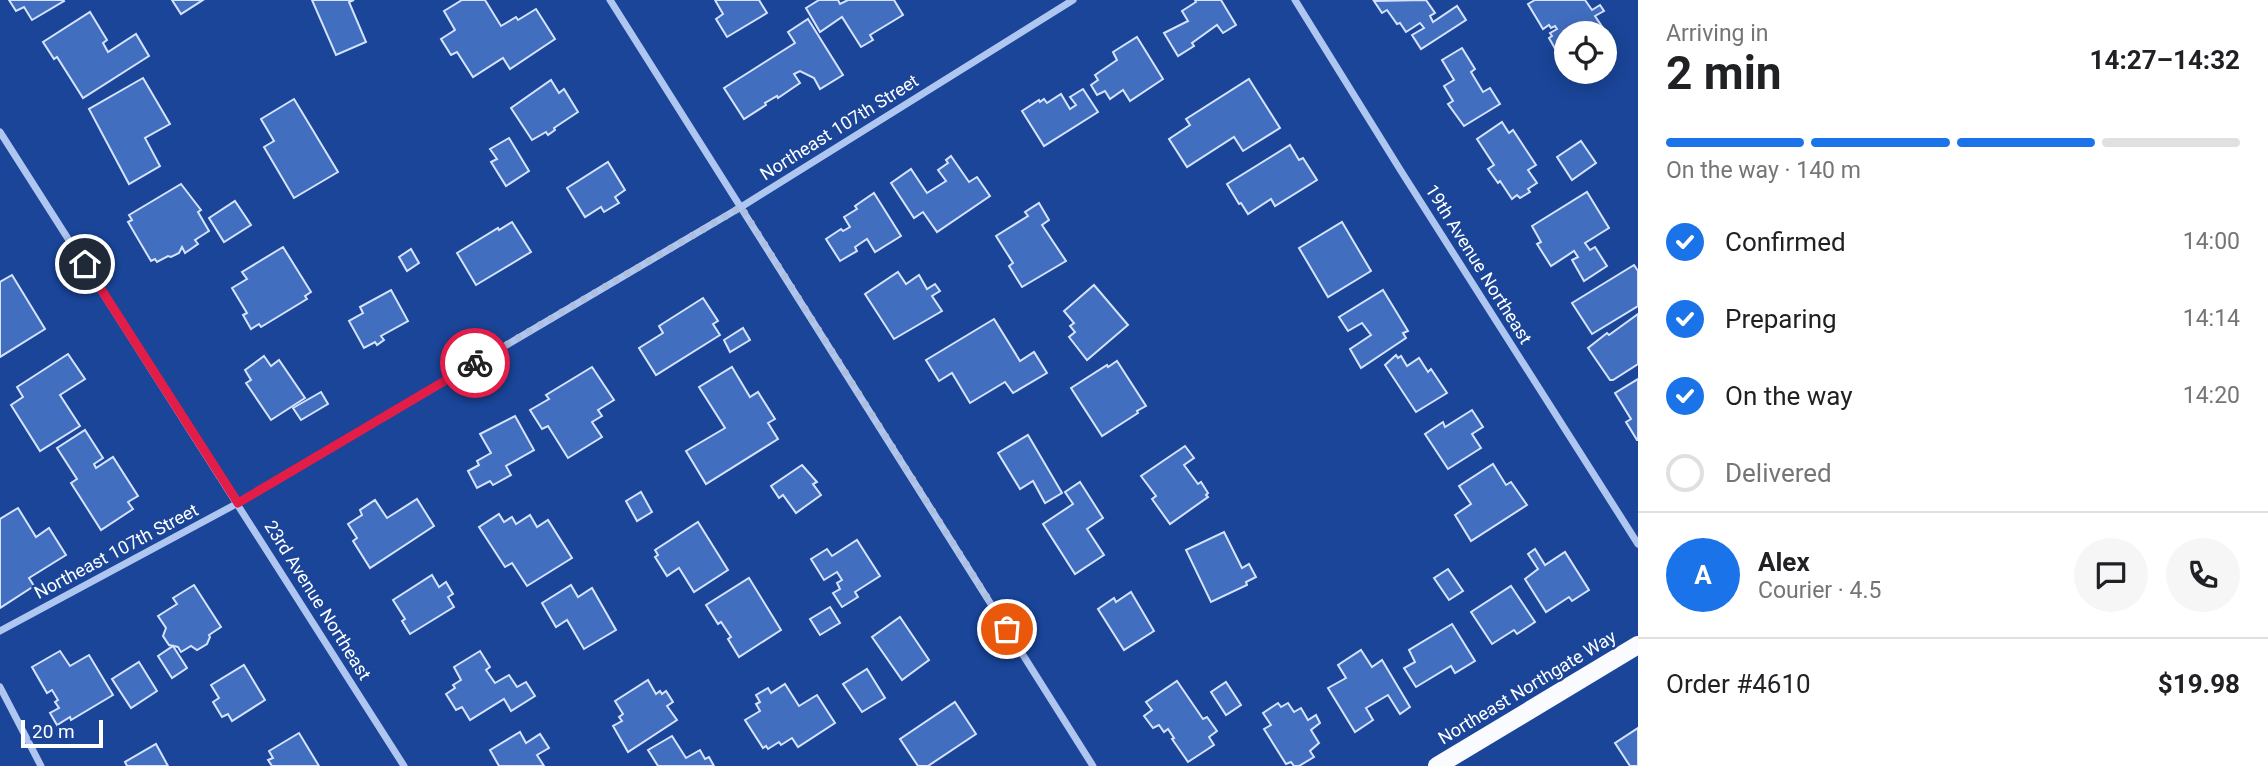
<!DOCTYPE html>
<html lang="en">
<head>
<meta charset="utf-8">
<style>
  :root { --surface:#fff; --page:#f6f6f6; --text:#202124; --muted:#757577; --line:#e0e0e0; --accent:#1a73e8 }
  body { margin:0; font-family:Roboto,sans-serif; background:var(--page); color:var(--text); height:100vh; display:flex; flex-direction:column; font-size:26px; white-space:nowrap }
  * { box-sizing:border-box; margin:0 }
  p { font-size:23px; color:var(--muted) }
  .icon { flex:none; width:38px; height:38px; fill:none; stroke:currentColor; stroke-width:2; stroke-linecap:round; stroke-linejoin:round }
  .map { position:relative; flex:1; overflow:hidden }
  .side { display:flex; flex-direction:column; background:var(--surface); width:630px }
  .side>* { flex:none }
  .controls { position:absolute; left:1554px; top:21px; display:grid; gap:14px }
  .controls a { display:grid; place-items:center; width:63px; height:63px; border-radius:50%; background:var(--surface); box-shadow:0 4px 18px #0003; font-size:35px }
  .scale { position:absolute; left:21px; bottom:18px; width:82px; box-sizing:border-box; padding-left:7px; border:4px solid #fff; border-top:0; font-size:19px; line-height:24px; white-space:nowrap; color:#fff; -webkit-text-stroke:5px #1a4599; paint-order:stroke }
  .pin { position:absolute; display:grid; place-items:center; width:60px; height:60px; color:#fff; margin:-30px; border:4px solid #fff; border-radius:50%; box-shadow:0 2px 7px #0007 }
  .courier { position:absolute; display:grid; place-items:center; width:70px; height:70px; margin:-35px; border:5px solid #e11d48; border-radius:50%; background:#fff; color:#222; box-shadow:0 2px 9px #0007 }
  .head em { font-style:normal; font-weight:700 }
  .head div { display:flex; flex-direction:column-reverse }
  .head { display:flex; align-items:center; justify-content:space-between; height:119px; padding:0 28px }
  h1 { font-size:46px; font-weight:700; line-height:52px }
  .bar { display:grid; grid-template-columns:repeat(4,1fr); gap:10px 7px; align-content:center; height:84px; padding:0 28px }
  .bar i { height:9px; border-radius:5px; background:var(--line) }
  .bar .current { background:var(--accent) }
  .bar p { grid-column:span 4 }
  .line { display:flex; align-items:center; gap:18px; padding:0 28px; border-top:2px solid var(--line) }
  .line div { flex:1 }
  .round { display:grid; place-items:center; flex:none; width:74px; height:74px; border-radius:37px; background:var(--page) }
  ol { padding:0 28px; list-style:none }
  li { display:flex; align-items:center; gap:21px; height:77px }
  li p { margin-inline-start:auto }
  li .icon { padding:7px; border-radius:50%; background:var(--accent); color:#fff; stroke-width:4 }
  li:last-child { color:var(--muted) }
  li i { width:38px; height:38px; border:4px solid var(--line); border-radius:50% }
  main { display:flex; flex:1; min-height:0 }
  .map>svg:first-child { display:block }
  .building { fill:#426ec0; stroke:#d6e3fc; stroke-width:2 }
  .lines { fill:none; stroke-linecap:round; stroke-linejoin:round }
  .street { stroke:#afc6f1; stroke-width:7 }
  .primary { stroke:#f9fbff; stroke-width:18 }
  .done { stroke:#afbedb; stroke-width:7; stroke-dasharray:0 12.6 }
  .route { stroke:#e11d48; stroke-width:9 }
  .labels { text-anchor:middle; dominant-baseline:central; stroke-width:5; stroke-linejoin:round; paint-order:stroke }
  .street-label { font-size:18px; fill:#fff; stroke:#1a4599 }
</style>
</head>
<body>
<main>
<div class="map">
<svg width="1638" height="766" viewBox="0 0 1638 766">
  <rect width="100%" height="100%" fill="#1a4599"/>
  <g class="building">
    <path d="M9,0H63L64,1L32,20L24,7L16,11Z"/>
    <path d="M172,0H203L181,14Z"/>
    <path d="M312,0H354L349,2L366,42L336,55Z"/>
    <path d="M462,0H485L501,26L516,17L518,20L536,9L555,39L510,69L503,58L473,77L457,52L451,55L441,39L455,30L444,11Z"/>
    <path d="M715,0H759L767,13L727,37L716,19L723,14Z"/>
    <path d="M819,0H838L840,4L848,0H894L903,15L870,35L873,40L861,47L842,17L820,32L806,8Z"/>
    <path d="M1195,0H1221L1236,25L1223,33L1217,25L1192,43L1194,46L1178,56L1164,33L1188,21L1182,11L1196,2Z"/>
    <path d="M1426,0L1435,13L1430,16L1433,22L1457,6L1466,20L1421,49L1412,35L1424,28L1420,23L1406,32L1400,23L1397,24L1387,10L1382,13L1374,1Z"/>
    <path d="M1535,0H1585L1592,10L1600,5L1604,11L1595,16L1603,28L1599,33H1566V51L1562,54L1559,50L1557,52L1549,38L1552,36L1550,33L1557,29L1555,26L1551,28L1549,25L1543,29L1528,4Z"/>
    <path d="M90,12L107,40L103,43L108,52L136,34L149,56L83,98L57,57L54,59L43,42Z"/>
    <path d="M808,19L843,75L820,89L814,78L800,71L794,74L800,83L778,98L777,96L765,103L766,105L744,119L724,88L795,43L788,32Z"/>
    <path d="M1137,37L1163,79L1130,101L1123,90L1110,99L1105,91L1097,95L1091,85L1098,80L1095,75L1117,60L1113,52Z"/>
    <path d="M1462,48L1475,69L1471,72L1483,92L1490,88L1500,104L1464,126L1448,104L1453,101L1444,86L1454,80L1442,60Z"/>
    <path d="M143,78L170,124L145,138L160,166L129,184L89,109Z"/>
    <path d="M1249,79L1280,128L1243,151L1234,137L1187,167L1169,139L1190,125L1186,119Z"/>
    <path d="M551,80L559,93L564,89L578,112L554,128L555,130L548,135L546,132L532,140L511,108Z"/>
    <path d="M1083,89L1098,112L1044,146L1022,111L1039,100L1040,102L1044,99L1047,103L1061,94L1070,109L1076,105L1070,97Z"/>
    <path d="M294,99L338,172L294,198L264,147L274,141L261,119Z"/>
    <path d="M1502,122L1509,133L1513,130L1536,165L1528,170L1537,183L1528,189L1530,192L1520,198L1517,195L1512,199L1500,181L1498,183L1488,169L1494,165L1477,139Z"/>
    <path d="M509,138L529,171L506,186L491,162L497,159L490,149Z"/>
    <path d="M1581,141L1596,163L1572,180L1557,157Z"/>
    <path d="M1290,145L1299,160L1303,158L1317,180L1275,206L1271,199L1248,214L1241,203L1239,204L1227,184Z"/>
    <path d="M951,156L969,182L977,177L990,196L937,232L923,212L914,218L891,183L911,169L927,193L946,181L938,170L948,163L946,160Z"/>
    <path d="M608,162L625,190L615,197L619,203L604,212L601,207L585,217L567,188Z"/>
    <path d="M181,184L201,210L198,212L209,231L195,240L198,244L185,253L182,247L179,253L171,257L168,256L157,262L155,259L151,261L128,222L132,220L129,215Z"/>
    <path d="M1587,192L1609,228L1585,243L1590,250L1595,247L1607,266L1584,281L1572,260L1578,257L1574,251L1551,266L1537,244L1541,242L1532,226Z"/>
    <path d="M874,193L901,236L875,252L867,239L855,247L857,251L840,261L826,239L841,229L843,231L850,227L844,217L857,209L855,206Z"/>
    <path d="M235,201L251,225L224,242L209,218Z"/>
    <path d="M1039,203L1049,220L1042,225L1066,261L1022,287L1009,266L1013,263L996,236L1028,216L1025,212Z"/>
    <path d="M512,222L531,252L476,285L457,253L498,228L499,230Z"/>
    <path d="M1342,222L1371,271L1328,297L1299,248Z"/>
    <path d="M283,247L311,292L305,296L307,299L261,327L259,324L251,329L243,315L247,313L232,288L247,279L242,272Z"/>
    <path d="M411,249L419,263L407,271L399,257Z"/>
    <path d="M1634,265L1638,271V306L1592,334L1572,303Z"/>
    <path d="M898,272L906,284L919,275L927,289L935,284L940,291L932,296L942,311L894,339L865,294Z"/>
    <path d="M12,275L45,329L0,357V282Z"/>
    <path d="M1094,285L1128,325L1087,360L1069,337L1075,332L1070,326L1074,323L1064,311Z"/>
    <path d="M391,290L408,321L381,336L384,340L377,345L375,342L364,348L349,321L363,313L360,307Z"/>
    <path d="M1383,290L1408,331L1403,333L1406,338L1361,368L1350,349L1371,335L1362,323L1348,331L1339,317Z"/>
    <path d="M703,298L718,321L713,324L720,335L656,375L639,348L663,333L659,326Z"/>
    <path d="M1638,314V364L1613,380H1610L1588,348L1607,333L1609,335Z"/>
    <path d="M994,319L1020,361L1034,352L1047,373L1013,393L1005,382L970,403L952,373L939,381L926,360Z"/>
    <path d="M743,328L750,340L730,352L724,340Z"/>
    <path d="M68,354L85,379L60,395L80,426L40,451L11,405L23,397L17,387Z"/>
    <path d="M1396,355L1398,358L1401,356L1407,366L1419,358L1428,372L1431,369L1447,393L1416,412L1385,365Z"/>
    <path d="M264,356L271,366L279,360L305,398L271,420L246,383L251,380L245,370Z"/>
    <path d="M1117,361L1146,406L1137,411L1138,413L1102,436L1071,388L1107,365L1108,367Z"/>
    <path d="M592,367L614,400L598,410L602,416L592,422L602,437L568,458L548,426L542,429L530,410L549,399L546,395Z"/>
    <path d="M732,367L750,397L758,392L775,419L768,423L778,439L706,484L686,451L725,428L699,387Z"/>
    <path d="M1638,379V440H1637L1626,422L1631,419L1615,393Z"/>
    <path d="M321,392L328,404L301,420L293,408Z"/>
    <path d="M1472,410L1483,427L1472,434L1481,448L1448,469L1425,434L1443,422L1445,427Z"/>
    <path d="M515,416L534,450L506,466L511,475L493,485L490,481L477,488L468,471L479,465L477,461L491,453L480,434Z"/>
    <path d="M85,430L103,458L94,464L96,468L113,457L138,496L128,502L133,509L101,530L71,483L77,479L57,448Z"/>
    <path d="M1028,435L1062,493L1045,503L1033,481L1020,489L998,453Z"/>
    <path d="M1185,446L1194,458L1184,465L1198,484L1201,482L1208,493L1206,495L1208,497L1170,524L1152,499L1156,496L1141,476Z"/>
    <path d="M1493,464L1506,485L1511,482L1527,505L1471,541L1455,515L1471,504L1459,486Z"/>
    <path d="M802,465L817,482L813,484L821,495L796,513L783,495L779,498L771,486Z"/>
    <path d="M1080,482L1103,518L1087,529L1104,555L1075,574L1043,524L1073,504L1065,492Z"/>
    <path d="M641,492L652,512L637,521L626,501Z"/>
    <path d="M417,499L434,526L370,568L353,541L357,538L348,524L362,515L360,510L375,500L387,518Z"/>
    <path d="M18,508L36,537L49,528L66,555L29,578L34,586L0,608V519Z"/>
    <path d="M499,514L504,522L512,517L516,524L530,515L537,527L548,520L572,558L527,586L512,563L505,567L479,527Z"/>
    <path d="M698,522L728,570L694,592L679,568L667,576L655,557L658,555L655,550Z"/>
    <path d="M1224,532L1242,568L1249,564L1256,577L1246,582L1247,585L1211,602L1186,550Z"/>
    <path d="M857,540L880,576L855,592L858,597L842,607L833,593L840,589L837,583L842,580L837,572L824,580L811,559L827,549L832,556Z"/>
    <path d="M1535,549L1545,565L1565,552L1589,590L1572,601L1569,597L1546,612L1525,579L1538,569L1528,554Z"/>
    <path d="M1448,569L1463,591L1449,600L1434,578Z"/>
    <path d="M432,575L439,587L446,582L453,594L448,597L454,607L410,634L402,621L405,619L393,600Z"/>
    <path d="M749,578L781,630L739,657L728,639L731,637L721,622L718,624L706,605Z"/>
    <path d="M194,585L221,627L209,635L210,637L207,644L197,650L191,646L181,652L178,647L169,645L163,636L166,628L158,616L177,604L173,598Z"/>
    <path d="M571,585L578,597L592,588L616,630L584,649L567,620L556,627L542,603Z"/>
    <path d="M1511,586L1535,622L1517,634L1514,630L1492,644L1471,612Z"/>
    <path d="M1131,592L1154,631L1124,650L1098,609L1114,598L1116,602Z"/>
    <path d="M830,607L840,623L820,635L810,619Z"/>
    <path d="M900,617L929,660L902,680L872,637Z"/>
    <path d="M1452,624L1475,661L1455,673L1451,666L1416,687L1404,668L1415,662L1409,650Z"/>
    <path d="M173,646L187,668L172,678L158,656Z"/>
    <path d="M1361,650L1372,667L1382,660L1410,707L1400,714L1388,695L1366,708L1373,720L1355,732L1328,688L1346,678L1338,665Z"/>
    <path d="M60,651L70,666L89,655L113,695L71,720L70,717L57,725L50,713L59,708L55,702L58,700L52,690L47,693L32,667Z"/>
    <path d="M480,651L490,667L486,670L495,683L509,675L517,687L526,682L535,696L511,711L504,699L470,720L462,707L456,710L446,694L455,688L453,685L461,680L454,667Z"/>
    <path d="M139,662L157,691L131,708L112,679Z"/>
    <path d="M244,665L265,700L232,721L228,714L222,717L213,702L219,698L211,685Z"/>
    <path d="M867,669L885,698L862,712L843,684Z"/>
    <path d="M648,680L656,694L660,691L662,694L666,691L673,702L667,706L677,720L628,752L613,726L622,721L619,717L623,714L615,701Z"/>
    <path d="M1177,681L1203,719L1207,717L1217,731L1209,737L1214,745L1188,762L1172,739L1174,738L1168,729L1164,732L1159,725L1153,728L1144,716L1152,710L1146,702Z"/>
    <path d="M1226,682L1241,705L1226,715L1211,692Z"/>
    <path d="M785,684L799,706L817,695L835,723L798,747L792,738L781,745L779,742L768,749L766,746L763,748L745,720L760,711L756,704L760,702L756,695L768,688L771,693Z"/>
    <path d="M955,702L976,734L928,766H918L900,739Z"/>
    <path d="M1278,703L1281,707L1288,703L1294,712L1301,708L1308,720L1316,715L1320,723L1311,730L1319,743L1310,751L1314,757L1299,766H1294L1291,762L1286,764L1264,729L1271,725L1263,713Z"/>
    <path d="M1638,728V766H1630L1615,743Z"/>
    <path d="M520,732L526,743L540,734L549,748L537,755L544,766H499L490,750Z"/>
    <path d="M299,733L319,766H272L268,760L273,758L269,751Z"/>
    <path d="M672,736L686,758L700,750L705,759L709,757L714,766H658L648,750Z"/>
    <path d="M156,744L168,766H127L125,762Z"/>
  </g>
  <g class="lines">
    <g class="street">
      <path d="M610,0L1093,766"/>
      <path d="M1295,0L1401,171L1638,544"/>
      <path d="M0,132L404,766"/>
      <path d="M0,631L238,503L741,207L1073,0"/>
      <path d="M0,687L41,766"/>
    </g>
    <path class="primary" d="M1437,766L1638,645"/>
  </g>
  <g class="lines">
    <path class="done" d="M475,363L741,207L1007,629"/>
    <path class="route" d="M85,264L238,503L475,363"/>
  </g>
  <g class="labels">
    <g class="street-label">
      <text transform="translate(839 127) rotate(-32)">Northeast 107th Street</text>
      <text transform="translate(1479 264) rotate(58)">19th Avenue Northeast</text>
      <text transform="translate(116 551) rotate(-28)">Northeast 107th Street</text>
      <text transform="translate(318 600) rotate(58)">23rd Avenue Northeast</text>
      <text transform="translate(1527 687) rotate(-31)">Northeast Northgate Way</text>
    </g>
  </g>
</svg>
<div class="controls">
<a><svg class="icon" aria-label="locate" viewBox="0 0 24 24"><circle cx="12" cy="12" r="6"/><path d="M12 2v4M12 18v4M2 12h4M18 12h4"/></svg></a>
</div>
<div class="scale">20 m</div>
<div class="pin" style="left:1007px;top:629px;background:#ea580c"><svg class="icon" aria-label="bag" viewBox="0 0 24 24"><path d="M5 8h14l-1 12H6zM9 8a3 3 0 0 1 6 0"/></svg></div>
<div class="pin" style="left:85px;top:264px;background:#1f2937"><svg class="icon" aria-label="home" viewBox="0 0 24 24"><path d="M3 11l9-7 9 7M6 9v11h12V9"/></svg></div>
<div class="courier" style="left:475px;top:363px"><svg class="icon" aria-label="bike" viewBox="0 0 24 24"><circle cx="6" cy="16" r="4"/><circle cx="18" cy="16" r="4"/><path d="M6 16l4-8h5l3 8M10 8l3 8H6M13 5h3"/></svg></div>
</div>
<section class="side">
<div class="head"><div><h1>2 min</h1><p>Arriving in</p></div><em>14:27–14:32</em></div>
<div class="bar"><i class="current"></i><i class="current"></i><i class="current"></i><i></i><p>On the way · 140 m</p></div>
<ol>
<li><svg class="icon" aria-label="check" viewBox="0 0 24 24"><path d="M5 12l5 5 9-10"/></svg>Confirmed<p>14:00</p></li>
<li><svg class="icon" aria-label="check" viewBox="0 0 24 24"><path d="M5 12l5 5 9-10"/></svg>Preparing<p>14:14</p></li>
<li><svg class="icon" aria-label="check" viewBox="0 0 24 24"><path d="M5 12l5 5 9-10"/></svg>On the way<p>14:20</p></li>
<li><i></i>Delivered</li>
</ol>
<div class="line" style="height:126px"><b class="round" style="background:var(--accent);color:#fff">A</b><div><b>Alex</b><p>Courier · 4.5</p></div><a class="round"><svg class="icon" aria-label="chat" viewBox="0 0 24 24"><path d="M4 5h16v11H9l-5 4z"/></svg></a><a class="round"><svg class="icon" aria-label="phone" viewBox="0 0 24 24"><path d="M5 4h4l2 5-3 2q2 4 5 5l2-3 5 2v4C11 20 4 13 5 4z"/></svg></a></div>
<div class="line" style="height:91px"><div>Order #4610</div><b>$19.98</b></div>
</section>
</main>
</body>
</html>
